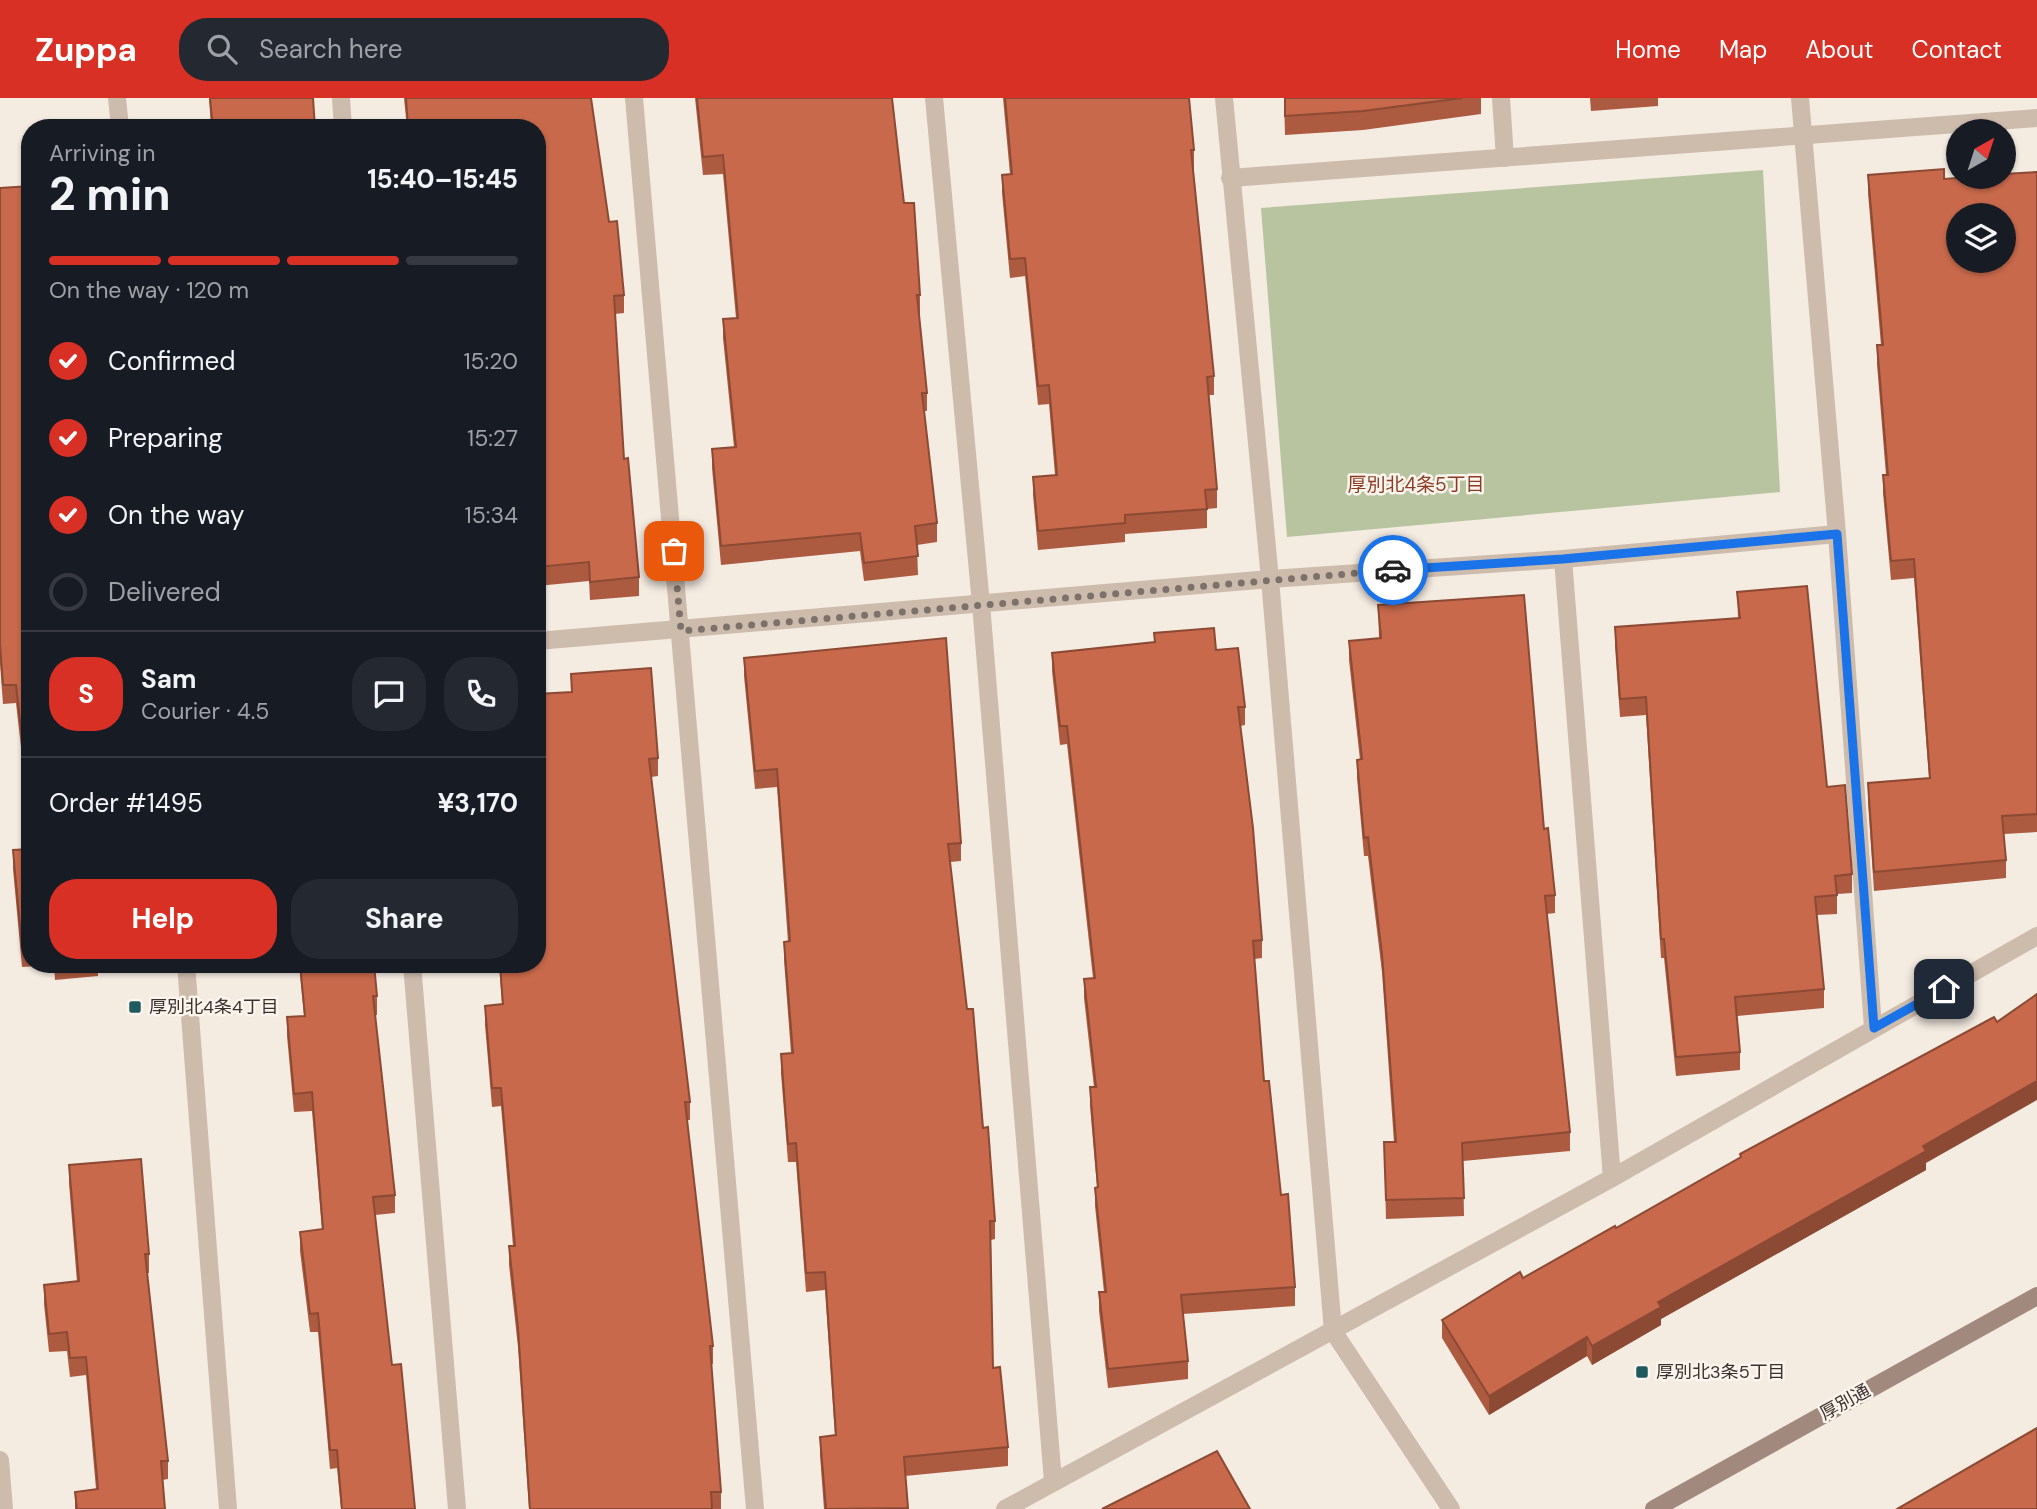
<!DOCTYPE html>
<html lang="en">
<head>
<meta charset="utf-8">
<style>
  :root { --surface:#171b24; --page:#242831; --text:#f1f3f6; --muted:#9ea1a6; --line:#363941; --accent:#d93025 }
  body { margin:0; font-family:"DM Sans","Noto Sans JP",sans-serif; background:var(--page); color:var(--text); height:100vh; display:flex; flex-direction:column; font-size:26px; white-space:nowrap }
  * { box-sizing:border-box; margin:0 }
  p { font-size:23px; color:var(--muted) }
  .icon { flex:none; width:38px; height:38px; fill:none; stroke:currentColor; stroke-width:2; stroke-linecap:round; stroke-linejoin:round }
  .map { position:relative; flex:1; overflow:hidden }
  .drawer { position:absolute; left:21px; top:21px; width:525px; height:854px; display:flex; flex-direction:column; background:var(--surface); border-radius:28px; box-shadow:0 2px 5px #0004 }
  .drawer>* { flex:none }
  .needle { width:46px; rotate:39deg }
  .tools { position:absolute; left:1946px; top:21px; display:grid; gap:14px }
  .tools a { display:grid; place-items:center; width:70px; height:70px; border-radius:50%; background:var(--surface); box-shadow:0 2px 5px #0004; font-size:35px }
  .pin { position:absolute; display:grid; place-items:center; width:60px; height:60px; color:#fff; margin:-30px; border-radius:14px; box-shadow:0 4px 10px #0006 }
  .courier { position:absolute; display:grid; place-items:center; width:70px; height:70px; margin:-35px; border:5px solid #1a73e8; border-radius:50%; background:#fff; color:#222; box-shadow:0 2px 9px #0007 }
  .head em { font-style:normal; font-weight:700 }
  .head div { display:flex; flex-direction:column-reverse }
  .head { display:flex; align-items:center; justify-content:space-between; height:119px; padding:0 28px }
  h1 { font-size:46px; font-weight:700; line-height:52px }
  .bar { display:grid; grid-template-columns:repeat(4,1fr); gap:10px 7px; align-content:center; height:84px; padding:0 28px }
  .bar i { height:9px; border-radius:5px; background:var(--line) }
  .bar .selected { background:var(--accent) }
  .bar p { grid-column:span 4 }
  .line { display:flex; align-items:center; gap:18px; padding:0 28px; border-top:2px solid var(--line) }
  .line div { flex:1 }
  .round { display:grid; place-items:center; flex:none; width:74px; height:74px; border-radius:28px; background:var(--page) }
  ol { padding:0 28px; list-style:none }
  li { display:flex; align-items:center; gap:21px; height:77px }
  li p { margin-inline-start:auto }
  li .icon { padding:7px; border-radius:50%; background:var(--accent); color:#fff; stroke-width:4 }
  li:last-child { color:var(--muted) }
  li i { width:38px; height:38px; border:4px solid var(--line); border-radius:50% }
  .action { display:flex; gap:14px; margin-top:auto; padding:14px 28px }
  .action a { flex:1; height:80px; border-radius:28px; background:var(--accent); color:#fff; font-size:28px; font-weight:700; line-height:80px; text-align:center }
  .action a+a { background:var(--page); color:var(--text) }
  header { display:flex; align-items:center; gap:42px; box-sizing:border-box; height:98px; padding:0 35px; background:var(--accent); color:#fff }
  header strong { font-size:33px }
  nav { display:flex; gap:38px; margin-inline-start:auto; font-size:24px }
  .search { width:490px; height:63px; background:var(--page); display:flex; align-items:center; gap:18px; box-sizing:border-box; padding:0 24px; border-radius:28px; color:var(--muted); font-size:26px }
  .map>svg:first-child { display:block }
  .green { fill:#b8c4a0 }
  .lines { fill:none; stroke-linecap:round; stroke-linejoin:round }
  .minor { stroke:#cdbbac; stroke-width:18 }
  .tertiary { stroke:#cdbbac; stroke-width:18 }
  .secondary { stroke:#a18a7d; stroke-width:18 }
  .wall { fill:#ac5a40 }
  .shaded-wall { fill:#8c4a34 }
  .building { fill:#c8694b; stroke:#8c4a34; stroke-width:2; fill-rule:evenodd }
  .done { stroke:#7c716b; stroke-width:7; stroke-dasharray:0 12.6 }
  .route { stroke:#1a73e8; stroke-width:9 }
  .poi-dot { fill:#1f5a5e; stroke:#fbf5ee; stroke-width:2.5 }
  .labels { text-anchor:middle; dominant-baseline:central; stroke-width:5; stroke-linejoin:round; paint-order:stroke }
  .poi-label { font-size:18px; fill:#3b302b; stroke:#fbf5ee; text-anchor:start }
  .street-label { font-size:18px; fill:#3b302b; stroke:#fbf5ee }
  .neighbourhood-label { font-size:19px; fill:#8c3b22; stroke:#fbf5ee }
</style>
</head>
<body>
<header>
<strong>Zuppa</strong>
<div class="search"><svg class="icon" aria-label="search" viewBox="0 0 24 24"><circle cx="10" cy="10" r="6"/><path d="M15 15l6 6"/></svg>Search here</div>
<nav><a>Home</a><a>Map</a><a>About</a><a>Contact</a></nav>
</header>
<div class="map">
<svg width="2037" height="1411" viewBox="0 0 2037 1411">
  <rect width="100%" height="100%" fill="#f4ebe1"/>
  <path class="green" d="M1763,72L1780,394L1287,439L1261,110Z"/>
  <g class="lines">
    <g class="minor">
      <path d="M341,0L343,30"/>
      <path d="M634,0L755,1411"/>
      <path d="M934,0L981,506L1053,1383"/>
      <path d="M1224,0L1270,481L1333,1233L1451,1411"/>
      <path d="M1501,0L1505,60"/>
      <path d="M1800,0L1837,436L1873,930"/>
      <path d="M1230,80L2037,20"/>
      <path d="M1563,461L1612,1080"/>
      <path d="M537,543L1270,481L1563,461L1837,436"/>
      <path d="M412,866L457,1411"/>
      <path d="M0,1362L4,1411"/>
      <path d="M1005,1411L1612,1080L2037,838"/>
    </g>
    <g class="tertiary">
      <path d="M117,0L120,30"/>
      <path d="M186,866L228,1411"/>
    </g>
    <path class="secondary" d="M1654,1411L2037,1198"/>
  </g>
  <g class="wall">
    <path d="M209,0H313L315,30H211Z"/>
    <path d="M404,0H591L609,124L624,197V215L615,216L624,361L639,479V498L590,502L589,483L537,488V30H407Z"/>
    <path d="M695,0H892L904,105L920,197V216H919L927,295V313H924L937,425V444L917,447L918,477L864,483L860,453L721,467L712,370V351L734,349L723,240V221L736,220L723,76L703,77Z"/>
    <path d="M1003,0H1189L1194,52V71H1192L1214,278V297H1209L1217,391V410L1207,411V430L1125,436V444L1038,452L1033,397V379L1055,377L1049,306L1038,307L1025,178L1010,180L1002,95V77L1010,76Z"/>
    <path d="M1284,0H1481V16L1363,32L1285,37Z"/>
    <path d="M1590,0H1658V8L1591,13Z"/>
    <path d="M2037,74V734L2004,736L2006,762V780L1874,793L1868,704V685L1929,680L1914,480L1891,482L1883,395V377H1886L1877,266V247H1881L1868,95V77L1944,81Z"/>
    <path d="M30,88V729L16,605L3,606L0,565V90Z"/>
    <path d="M1737,494L1827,689L1852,776V795L1837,796V816L1817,817L1824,891V910L1737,918L1740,954V972L1676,978L1664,860H1661L1646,617L1620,619L1615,548V529L1738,520Z"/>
    <path d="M1378,507L1544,731L1555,797V815L1547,816L1570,1034V1053L1463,1063L1464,1118L1386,1121L1384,1044H1394L1382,874L1368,758H1364L1357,680V662H1360L1349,562V543L1379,540Z"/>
    <path d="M1154,535L1216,552L1245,609V627L1240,628L1262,842V860L1254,861L1264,983L1295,1189V1208L1183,1216L1188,1263V1281L1108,1290L1099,1213V1194H1104L1095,1108V1090L1097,1089L1090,1008V989H1094L1084,900V881L1093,880L1067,646L1060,647L1052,573V555L1154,544Z"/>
    <path d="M744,560L961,745V763L950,764L967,911L995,1123V1141L991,1142L993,1270L1008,1349V1368L905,1378L908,1411H824L820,1357V1339L835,1338L825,1192L806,1194L796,1064H788L781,975V956L791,955L784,862V844H788L777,689L755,691L744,578Z"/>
    <path d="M571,576L658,660V678L651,679L690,1004V1022H687L713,1248V1266H711L721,1394V1411H529L518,1249L509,1167V1148H513L501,1008L492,1009L485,927V908L502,907L499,866H537L571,594Z"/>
    <path d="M30,751V866H98V878L55,882L54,867L22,869L13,771V752Z"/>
    <path d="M299,866H374L377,898V917H375L395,1097V1115L375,1117L392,1267L415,1411H341L337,1370L330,1371L318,1234H310L300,1153V1134L322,1132L312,1013L294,1014L287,938V919L304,918Z"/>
    <path d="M1740,1056L1926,1065V1072L1661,1221V1227L1592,1267L1587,1258L1489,1317L1442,1240V1222L1523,1180L1616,1130L1740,1060Z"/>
    <path d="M69,1067L149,1156V1175H147L168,1363V1381L162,1382L165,1411H75V1394L96,1391L86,1277L70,1279L67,1253L49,1254L44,1206V1187L77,1184L69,1085Z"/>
  </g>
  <g class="shaded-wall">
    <path d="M2037,983V1002L1926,1065V1072L1661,1221V1227L1592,1267V1248L1658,1204L1923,1048Z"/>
    <path d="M1587,1239V1258L1489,1317V1298Z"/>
  </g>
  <g class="building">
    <path d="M210,0H313L315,30H213Z"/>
    <path d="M406,0H591L609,124L617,123L624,197L614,198L624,361L628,360L639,479L590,484L589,464L537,469V30H408Z"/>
    <path d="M697,0H892L904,105H914L920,197H917L927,295H922L937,425L915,428L918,458L864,465L860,435L721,448L712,351L736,349L723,221L738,220L723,57L703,59Z"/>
    <path d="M1005,0H1189L1194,52H1191L1214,278L1207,279L1217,391L1205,392L1207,411L1125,417V425L1038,433L1033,379L1057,377L1049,287L1038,288L1025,160L1010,161L1002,77L1012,76Z"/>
    <path d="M1285,0H1462L1363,13L1285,18Z"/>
    <path d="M1944,71V81L1971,79H2004V76L2037,74V716L2002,718L2006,762L1874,774L1868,685L1930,680L1914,461L1891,463L1883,377H1888L1877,247H1883L1868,77ZM1958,117H2004V163H1958Z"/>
    <path d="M30,88V711L16,587H3L0,546V90Z"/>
    <path d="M1807,488L1827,689L1845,687L1852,776L1835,778L1837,797L1815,799L1824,891L1735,899L1740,954L1676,959L1664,841H1661L1646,599L1620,601L1615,529L1740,520L1737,494Z"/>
    <path d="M1524,497L1544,731L1548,730L1555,797L1545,798L1570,1034L1462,1045L1464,1100L1386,1102L1384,1044H1396L1382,856L1368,739L1364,740L1357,662L1362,661L1349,543L1381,540L1378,507Z"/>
    <path d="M1214,530L1216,552L1238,550L1245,609H1238L1253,730L1262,842L1253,843L1264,983H1269L1281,1097L1288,1096L1295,1189L1181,1197L1188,1263L1108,1271L1099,1194H1106L1095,1090L1098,1089L1090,989H1096L1084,881L1095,880L1067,628H1060L1052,555L1155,544L1154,535Z"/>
    <path d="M946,540L961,745L948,746L967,911H973L983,1030L988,1029L995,1123H990L993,1270L1000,1269L1008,1349L904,1359L908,1410L826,1411L820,1339L836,1337L825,1174L806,1175L796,1045L788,1046L781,956L793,955L784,844L790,843L777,671L755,673L744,560Z"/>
    <path d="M651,570L658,660L649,661L690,1004H685L713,1248H710L721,1394H711L712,1411H530L518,1230L509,1148H515L501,990H492L485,908L503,906L500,866H537V596L572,594L571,576Z"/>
    <path d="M30,751V850H22L13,752Z"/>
    <path d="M300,866H374L377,898H373L395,1097L373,1099L392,1267L401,1266L415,1411H342L337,1352H330L318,1215L310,1216L300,1134L323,1131L312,994L294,996L287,919L305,918Z"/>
    <path d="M2037,896V983L1923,1048L1926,1053L1658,1204L1661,1209L1592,1248L1587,1239L1489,1298L1442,1222L1520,1174L1523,1180L1615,1128L1616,1130L1741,1059L1740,1056L1994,919L1997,924Z"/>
    <path d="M141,1061L149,1156H145L168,1363H161L165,1411H77L75,1394L98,1391L86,1259L70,1260L67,1234L49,1236L44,1187L79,1183L69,1067Z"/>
    <path d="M2037,1330V1411H1897Z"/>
    <path d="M1217,1353L1250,1411H1102Z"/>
  </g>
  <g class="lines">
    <path class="done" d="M674,453L681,533L1393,472"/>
    <path class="route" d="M1393,472L1563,461L1837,436L1874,930L1944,891"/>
  </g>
  <g class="poi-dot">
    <rect x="128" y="902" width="14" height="14" rx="3.5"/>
    <rect x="1635" y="1267" width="14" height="14" rx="3.5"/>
  </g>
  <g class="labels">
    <g class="poi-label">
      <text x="149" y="909">厚別北4条4丁目</text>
      <text x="1656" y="1274">厚別北3条5丁目</text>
    </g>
    <g class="street-label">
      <text transform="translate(1845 1304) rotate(-29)">厚別通</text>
    </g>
    <g class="neighbourhood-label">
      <text x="1416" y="386">厚別北4条5丁目</text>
    </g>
  </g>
</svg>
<div class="tools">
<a><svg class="needle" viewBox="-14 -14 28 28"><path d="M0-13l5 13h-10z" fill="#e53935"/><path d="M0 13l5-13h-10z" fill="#9ea1a6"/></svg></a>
<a><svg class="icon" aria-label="layers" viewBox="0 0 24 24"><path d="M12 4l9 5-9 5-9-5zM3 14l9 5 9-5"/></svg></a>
</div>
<div class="pin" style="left:674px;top:453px;background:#ea580c"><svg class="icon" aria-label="bag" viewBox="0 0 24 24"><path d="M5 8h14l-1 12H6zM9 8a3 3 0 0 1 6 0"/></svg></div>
<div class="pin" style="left:1944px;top:891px;background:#1f2937"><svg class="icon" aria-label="home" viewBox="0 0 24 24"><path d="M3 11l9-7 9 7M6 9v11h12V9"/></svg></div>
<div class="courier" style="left:1393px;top:472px"><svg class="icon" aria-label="car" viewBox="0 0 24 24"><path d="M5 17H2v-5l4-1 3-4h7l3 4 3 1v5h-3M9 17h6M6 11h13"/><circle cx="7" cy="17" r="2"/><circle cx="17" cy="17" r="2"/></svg></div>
<section class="drawer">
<div class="head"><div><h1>2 min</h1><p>Arriving in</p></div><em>15:40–15:45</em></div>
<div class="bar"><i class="selected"></i><i class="selected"></i><i class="selected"></i><i></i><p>On the way · 120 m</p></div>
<ol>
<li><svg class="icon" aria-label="check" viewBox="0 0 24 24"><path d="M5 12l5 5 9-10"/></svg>Confirmed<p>15:20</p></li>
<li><svg class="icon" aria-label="check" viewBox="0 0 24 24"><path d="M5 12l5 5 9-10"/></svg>Preparing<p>15:27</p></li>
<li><svg class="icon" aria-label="check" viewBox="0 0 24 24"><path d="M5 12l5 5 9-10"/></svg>On the way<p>15:34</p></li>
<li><i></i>Delivered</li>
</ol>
<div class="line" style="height:126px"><b class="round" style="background:var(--accent);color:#fff">S</b><div><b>Sam</b><p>Courier · 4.5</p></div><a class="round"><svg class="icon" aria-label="chat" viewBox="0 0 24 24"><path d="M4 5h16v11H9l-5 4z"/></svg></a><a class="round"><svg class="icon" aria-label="phone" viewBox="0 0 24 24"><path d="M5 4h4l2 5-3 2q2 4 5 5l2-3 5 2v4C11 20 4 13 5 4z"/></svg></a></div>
<div class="line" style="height:91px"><div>Order #1495</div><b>¥3,170</b></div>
<div class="action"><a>Help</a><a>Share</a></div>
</section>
</div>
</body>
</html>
